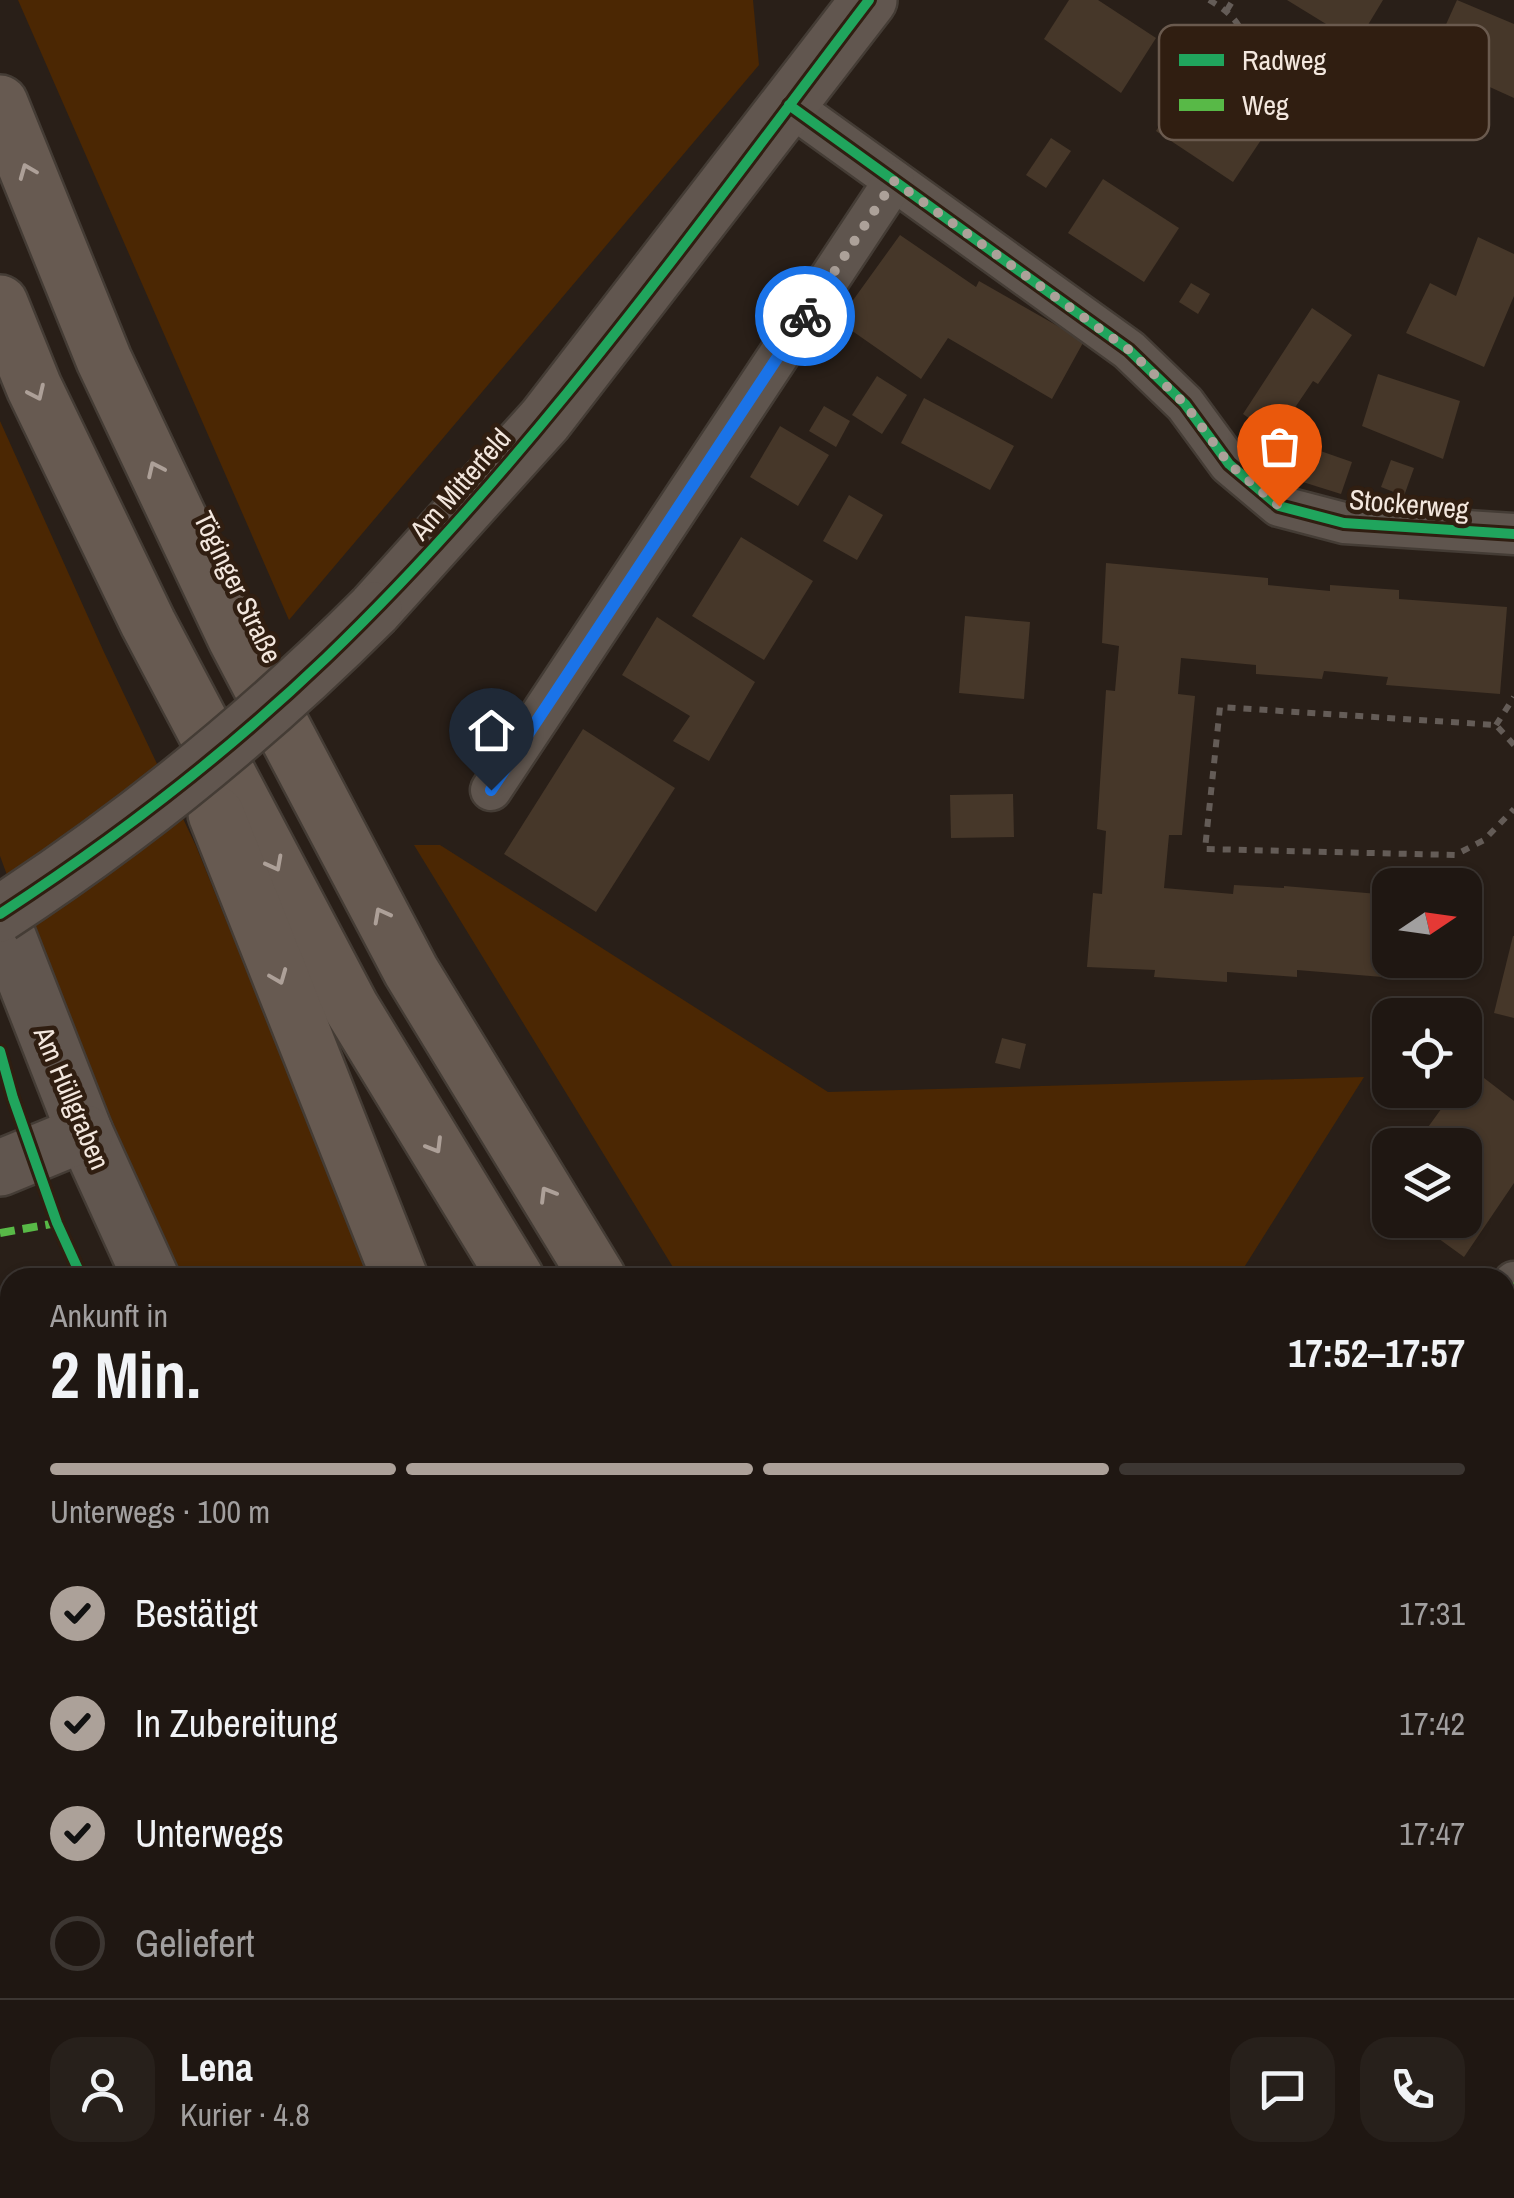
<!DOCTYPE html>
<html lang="de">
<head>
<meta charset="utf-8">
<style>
  :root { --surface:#1f1712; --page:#27201b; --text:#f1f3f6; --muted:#a19f9f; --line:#3c3632; --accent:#aca199 }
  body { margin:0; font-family:"Archivo Narrow",sans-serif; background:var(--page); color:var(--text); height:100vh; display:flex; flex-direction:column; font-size:38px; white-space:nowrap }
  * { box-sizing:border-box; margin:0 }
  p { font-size:32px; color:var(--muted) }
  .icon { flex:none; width:55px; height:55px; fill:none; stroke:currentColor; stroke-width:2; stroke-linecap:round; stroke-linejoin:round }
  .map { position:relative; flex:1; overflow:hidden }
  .drawer { position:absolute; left:0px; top:1268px; width:1515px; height:932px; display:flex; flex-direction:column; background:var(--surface); border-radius:30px 30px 0 0; box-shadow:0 2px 8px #0004,0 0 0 2px var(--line) }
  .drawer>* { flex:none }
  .needle { width:65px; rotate:77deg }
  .controls { position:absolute; left:1372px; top:868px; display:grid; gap:20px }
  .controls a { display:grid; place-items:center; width:110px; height:110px; border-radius:20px; background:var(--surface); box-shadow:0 2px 8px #0004,0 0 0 2px var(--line); font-size:50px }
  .pin { position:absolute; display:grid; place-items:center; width:85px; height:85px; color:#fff; margin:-102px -42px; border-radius:50% 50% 50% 0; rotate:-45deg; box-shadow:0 0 10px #0007 }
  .pin .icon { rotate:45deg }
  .courier { position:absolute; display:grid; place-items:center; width:100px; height:100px; margin:-50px; border:8px solid #1a73e8; border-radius:50%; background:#fff; color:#222; box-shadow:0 2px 12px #0007 }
  .headline em { font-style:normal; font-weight:800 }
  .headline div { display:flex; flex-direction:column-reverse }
  .headline { display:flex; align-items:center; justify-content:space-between; height:170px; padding:0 50px }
  h1 { font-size:65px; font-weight:800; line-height:75px }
  .bar { display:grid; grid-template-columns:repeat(4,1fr); gap:15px 10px; align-content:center; height:120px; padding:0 50px }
  .bar i { height:12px; border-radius:8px; background:var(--line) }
  .bar .current { background:var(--accent) }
  .bar p { grid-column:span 4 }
  .line { display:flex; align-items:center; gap:25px; padding:0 50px; border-top:2px solid var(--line) }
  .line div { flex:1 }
  .round { display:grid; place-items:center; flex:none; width:105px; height:105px; border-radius:30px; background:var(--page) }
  ol { padding:0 50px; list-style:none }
  li { display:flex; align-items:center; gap:30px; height:110px }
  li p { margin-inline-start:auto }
  li .icon { padding:10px; border-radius:50%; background:var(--accent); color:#111; stroke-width:4 }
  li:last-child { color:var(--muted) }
  li i { width:55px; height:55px; border:5px solid var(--line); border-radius:50% }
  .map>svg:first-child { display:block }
  .green { fill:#4b2703 }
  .building { fill:#463729 }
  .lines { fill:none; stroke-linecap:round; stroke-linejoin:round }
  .street-casing { stroke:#443c35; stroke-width:45 }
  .secondary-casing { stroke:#443c35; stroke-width:60 }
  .highway-casing { stroke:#443c35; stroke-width:60 }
  .path { stroke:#645c57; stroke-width:6; stroke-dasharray:8 8; stroke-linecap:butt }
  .street { stroke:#5f554e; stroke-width:40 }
  .secondary { stroke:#61564f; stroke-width:55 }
  .highway { stroke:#675a51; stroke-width:55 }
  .secondary-bridge-casing { stroke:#443c35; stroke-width:60; stroke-linecap:butt }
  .secondary-bridge { stroke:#61564f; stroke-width:55 }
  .quiet { stroke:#58b947; stroke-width:8; stroke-dasharray:15 8; stroke-linecap:butt }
  .cycleway-casing { stroke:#301e11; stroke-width:16 }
  .cycleway { stroke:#20a55d; stroke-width:10 }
  .oneway { stroke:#ada098 }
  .done { stroke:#aca199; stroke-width:10; stroke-dasharray:0 18 }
  .route { stroke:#1a73e8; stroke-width:12 }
  .labels { text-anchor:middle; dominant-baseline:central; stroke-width:9; stroke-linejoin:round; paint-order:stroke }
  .street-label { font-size:28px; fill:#f3e7de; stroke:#301e11 }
  .key { fill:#301e11; stroke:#6a5a4e; stroke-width:2.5 }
  .key-label { font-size:28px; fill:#f3e7de }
</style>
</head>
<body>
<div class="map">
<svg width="1514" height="2198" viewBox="0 0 1514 2198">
  <rect width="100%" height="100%" fill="#291f18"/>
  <g class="green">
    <path d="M18,0H753L759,65L289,620Z"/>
    <path d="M0,421L103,650L196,846L371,1277H175L78,1068L0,856Z"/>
    <path d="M414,845H440L828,1092L1364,1077L1238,1277H679Z"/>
    <path d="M1505,1578L1514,1583V2198H1393L1385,2190H1505Z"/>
    <path d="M658,2190H963L970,2198H662Z"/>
  </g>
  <g class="building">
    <path d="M1069,0H1098L1156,38L1121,93L1044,39Z"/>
    <path d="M1287,0H1383L1357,43Z"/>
    <path d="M1457,0L1514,24V98L1430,60Z"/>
    <path d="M1189,78L1269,128L1233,182L1156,131Z"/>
    <path d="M1051,138L1071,151L1046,188L1026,175Z"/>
    <path d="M1103,179L1179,228L1144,282L1068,233Z"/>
    <path d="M900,235L976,287L979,281L1084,341L1052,399L948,338L921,379L838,321Z"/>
    <path d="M1478,237L1514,254V296L1484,367L1406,333L1430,283L1456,296Z"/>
    <path d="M1191,283L1210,294L1198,314L1179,302Z"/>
    <path d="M1312,308L1352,335L1318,384L1313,381L1275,437L1243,414Z"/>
    <path d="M1378,374L1460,401L1443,459L1362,426Z"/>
    <path d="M877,376L907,395L882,434L852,415Z"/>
    <path d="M924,398L1014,446L990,490L901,443Z"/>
    <path d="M824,406L850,421L836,447L809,431Z"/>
    <path d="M780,426L829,455L798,506L750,477Z"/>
    <path d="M1286,439L1352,462L1341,494L1274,473Z"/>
    <path d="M1391,460L1414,468L1404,496L1381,487Z"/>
    <path d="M849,495L883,515L857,560L823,541Z"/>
    <path d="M741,537L813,581L764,660L692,616Z"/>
    <path d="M1106,563L1268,578V585L1330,591V585L1399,590V599L1507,607L1500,694L1386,685L1388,677L1324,671L1322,679L1256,674V665L1181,658L1178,694L1195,696L1182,835H1169L1164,888L1233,894L1234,885L1284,888V886L1390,895V960H1409L1407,979L1297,970V977L1227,972V982L1154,977L1155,970L1087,967L1093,893L1102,894L1106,831L1097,829L1106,690L1115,691L1119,646L1102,643Z"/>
    <path d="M965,616L1030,622L1024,699L959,693Z"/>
    <path d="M657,617L755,682L709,761L673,741L690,716L622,675Z"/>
    <path d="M583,729L675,788L596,912L504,854Z"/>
    <path d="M1013,794L1014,837L951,838L950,795Z"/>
    <path d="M1513,936H1514V1018L1494,1013Z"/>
    <path d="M1002,1038L1026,1044L1020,1069L995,1063Z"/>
    <path d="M1471,1068L1514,1101V1183L1464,1257L1413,1220H1465V1145H1415L1455,1090H1465V1077Z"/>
    <path d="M1514,1405V1520L1505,1515V1413L1508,1415Z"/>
    <path d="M0,1874L10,1910V2190H77L79,2198H0Z"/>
  </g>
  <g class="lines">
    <defs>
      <g id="street">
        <path d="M789,105L1129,350L1185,404L1229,464L1279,506L1344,523L1514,534"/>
        <path d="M491,790L894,181"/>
        <path d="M1505,1295L1514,1282"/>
      </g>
      <g id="secondary">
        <path d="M374,610L545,420L869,0"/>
        <path d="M0,916L85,1133L151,1278"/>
        <path d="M0,1168L85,1133"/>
        <path d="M625,2190L630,2198"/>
      </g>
      <g id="highway">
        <path d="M0,103L104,360L236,639L411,971L598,1278"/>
        <path d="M0,303L34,387L148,623L351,1007L516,1278"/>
        <path d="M216,814L400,1278"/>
        <path d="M1014,2190L1021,2198"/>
        <path d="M1201,2190L1207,2198"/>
        <path d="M1293,2190L1300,2198"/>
        <path d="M1340,2190L1347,2198"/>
      </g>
    </defs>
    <use href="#street" class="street-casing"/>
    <use href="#secondary" class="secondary-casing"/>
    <use href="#highway" class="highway-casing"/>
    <g class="path">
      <path d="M1209,0C1251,24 1246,43 1243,87"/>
      <path d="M1227,10L1233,0"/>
      <path d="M1496,725L1514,697"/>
      <path d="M1514,745L1496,725L1220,707L1205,849L1455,855L1484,840L1514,809"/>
    </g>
    <use href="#street" class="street"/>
    <use href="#secondary" class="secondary"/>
    <use href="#highway" class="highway"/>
    <defs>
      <path id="secondary-bridge" d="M0,914C135,826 260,724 374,610"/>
    </defs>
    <use href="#secondary-bridge" class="secondary-bridge-casing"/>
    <use href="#secondary-bridge" class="secondary-bridge"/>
    <g class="quiet">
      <path d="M0,1233L57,1223"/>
      <path d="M1505,1295L1514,1282"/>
      <path d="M1505,1596L1514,1601"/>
      <path d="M541,2190L545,2198"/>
    </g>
    <defs>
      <g id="cycleway">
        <path d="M789,105L1129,350L1185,404L1229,464L1279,506L1344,523L1514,534"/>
        <path d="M0,914C115,839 227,753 326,658C531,461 697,226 869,0"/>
        <path d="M0,1051L13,1098L57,1223L82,1278"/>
      </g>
    </defs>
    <use href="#cycleway" class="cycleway-casing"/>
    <use href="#cycleway" class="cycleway"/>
  </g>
  <defs><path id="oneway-chevron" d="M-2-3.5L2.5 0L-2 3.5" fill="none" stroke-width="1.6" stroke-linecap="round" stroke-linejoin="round" transform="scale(2.5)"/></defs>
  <g class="oneway">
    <use href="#oneway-chevron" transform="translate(27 171) rotate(-112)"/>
    <use href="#oneway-chevron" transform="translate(37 393) rotate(65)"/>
    <use href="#oneway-chevron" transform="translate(155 469) rotate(-115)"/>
    <use href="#oneway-chevron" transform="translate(275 864) rotate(62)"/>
    <use href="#oneway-chevron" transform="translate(381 915) rotate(-118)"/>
    <use href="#oneway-chevron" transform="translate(279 977) rotate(68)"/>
    <use href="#oneway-chevron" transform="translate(435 1146) rotate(59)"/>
    <use href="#oneway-chevron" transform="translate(547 1194) rotate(-121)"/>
  </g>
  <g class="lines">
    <path class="done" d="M805,316L894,181L1129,350L1185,404L1229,464L1279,506"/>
    <path class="route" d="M491,790L805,316"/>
  </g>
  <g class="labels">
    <g class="street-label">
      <text transform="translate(460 484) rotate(-49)">Am Mitterfeld</text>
      <text transform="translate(1409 504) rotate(5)">Stockerweg</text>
      <text transform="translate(238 587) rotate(64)">Töginger Straße</text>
      <text transform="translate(72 1098) rotate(67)">Am Hüllgraben</text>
    </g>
  </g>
  <rect x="1159" y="25" width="330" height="115" rx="15" class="key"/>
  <rect x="1179" y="54" width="45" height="12" fill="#20a55d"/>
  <rect x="1179" y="99" width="45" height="12" fill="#58b947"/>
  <g class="key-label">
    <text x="1242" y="70">Radweg</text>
    <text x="1242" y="115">Weg</text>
  </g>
</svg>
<div class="controls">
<a><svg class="needle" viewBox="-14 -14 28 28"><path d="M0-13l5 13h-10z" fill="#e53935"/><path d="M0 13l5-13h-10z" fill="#a19f9f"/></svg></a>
<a><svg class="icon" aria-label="locate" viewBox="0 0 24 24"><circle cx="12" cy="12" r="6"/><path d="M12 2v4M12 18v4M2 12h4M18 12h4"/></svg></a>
<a><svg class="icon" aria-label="layers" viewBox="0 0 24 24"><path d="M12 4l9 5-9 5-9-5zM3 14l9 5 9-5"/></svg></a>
</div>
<div class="pin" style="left:1279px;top:506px;background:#ea580c"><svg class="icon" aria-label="bag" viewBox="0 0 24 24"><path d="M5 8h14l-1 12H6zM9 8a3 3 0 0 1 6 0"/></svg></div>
<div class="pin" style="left:491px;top:790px;background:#1f2937"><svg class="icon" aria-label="home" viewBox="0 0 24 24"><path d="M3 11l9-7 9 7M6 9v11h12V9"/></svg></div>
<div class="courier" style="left:805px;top:316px"><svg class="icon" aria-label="bike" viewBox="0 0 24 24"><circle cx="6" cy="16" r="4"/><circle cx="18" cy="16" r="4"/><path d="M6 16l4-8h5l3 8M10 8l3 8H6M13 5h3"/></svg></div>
<section class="drawer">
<div class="headline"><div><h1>2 Min.</h1><p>Ankunft in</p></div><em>17:52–17:57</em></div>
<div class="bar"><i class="current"></i><i class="current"></i><i class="current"></i><i></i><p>Unterwegs · 100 m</p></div>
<ol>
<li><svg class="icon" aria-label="check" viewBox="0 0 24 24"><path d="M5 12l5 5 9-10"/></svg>Bestätigt<p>17:31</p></li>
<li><svg class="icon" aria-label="check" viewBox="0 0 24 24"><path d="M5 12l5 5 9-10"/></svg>In Zubereitung<p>17:42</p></li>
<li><svg class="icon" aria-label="check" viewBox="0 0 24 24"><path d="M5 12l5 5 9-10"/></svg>Unterwegs<p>17:47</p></li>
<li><i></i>Geliefert</li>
</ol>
<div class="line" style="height:180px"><a class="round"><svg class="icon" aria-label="person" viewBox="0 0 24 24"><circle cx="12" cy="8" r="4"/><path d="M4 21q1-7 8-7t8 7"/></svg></a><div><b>Lena</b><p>Kurier · 4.8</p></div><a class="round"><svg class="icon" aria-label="chat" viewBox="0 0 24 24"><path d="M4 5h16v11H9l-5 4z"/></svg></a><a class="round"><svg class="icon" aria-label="phone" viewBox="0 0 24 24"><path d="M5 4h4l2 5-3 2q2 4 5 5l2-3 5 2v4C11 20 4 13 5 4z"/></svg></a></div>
</section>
</div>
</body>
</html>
